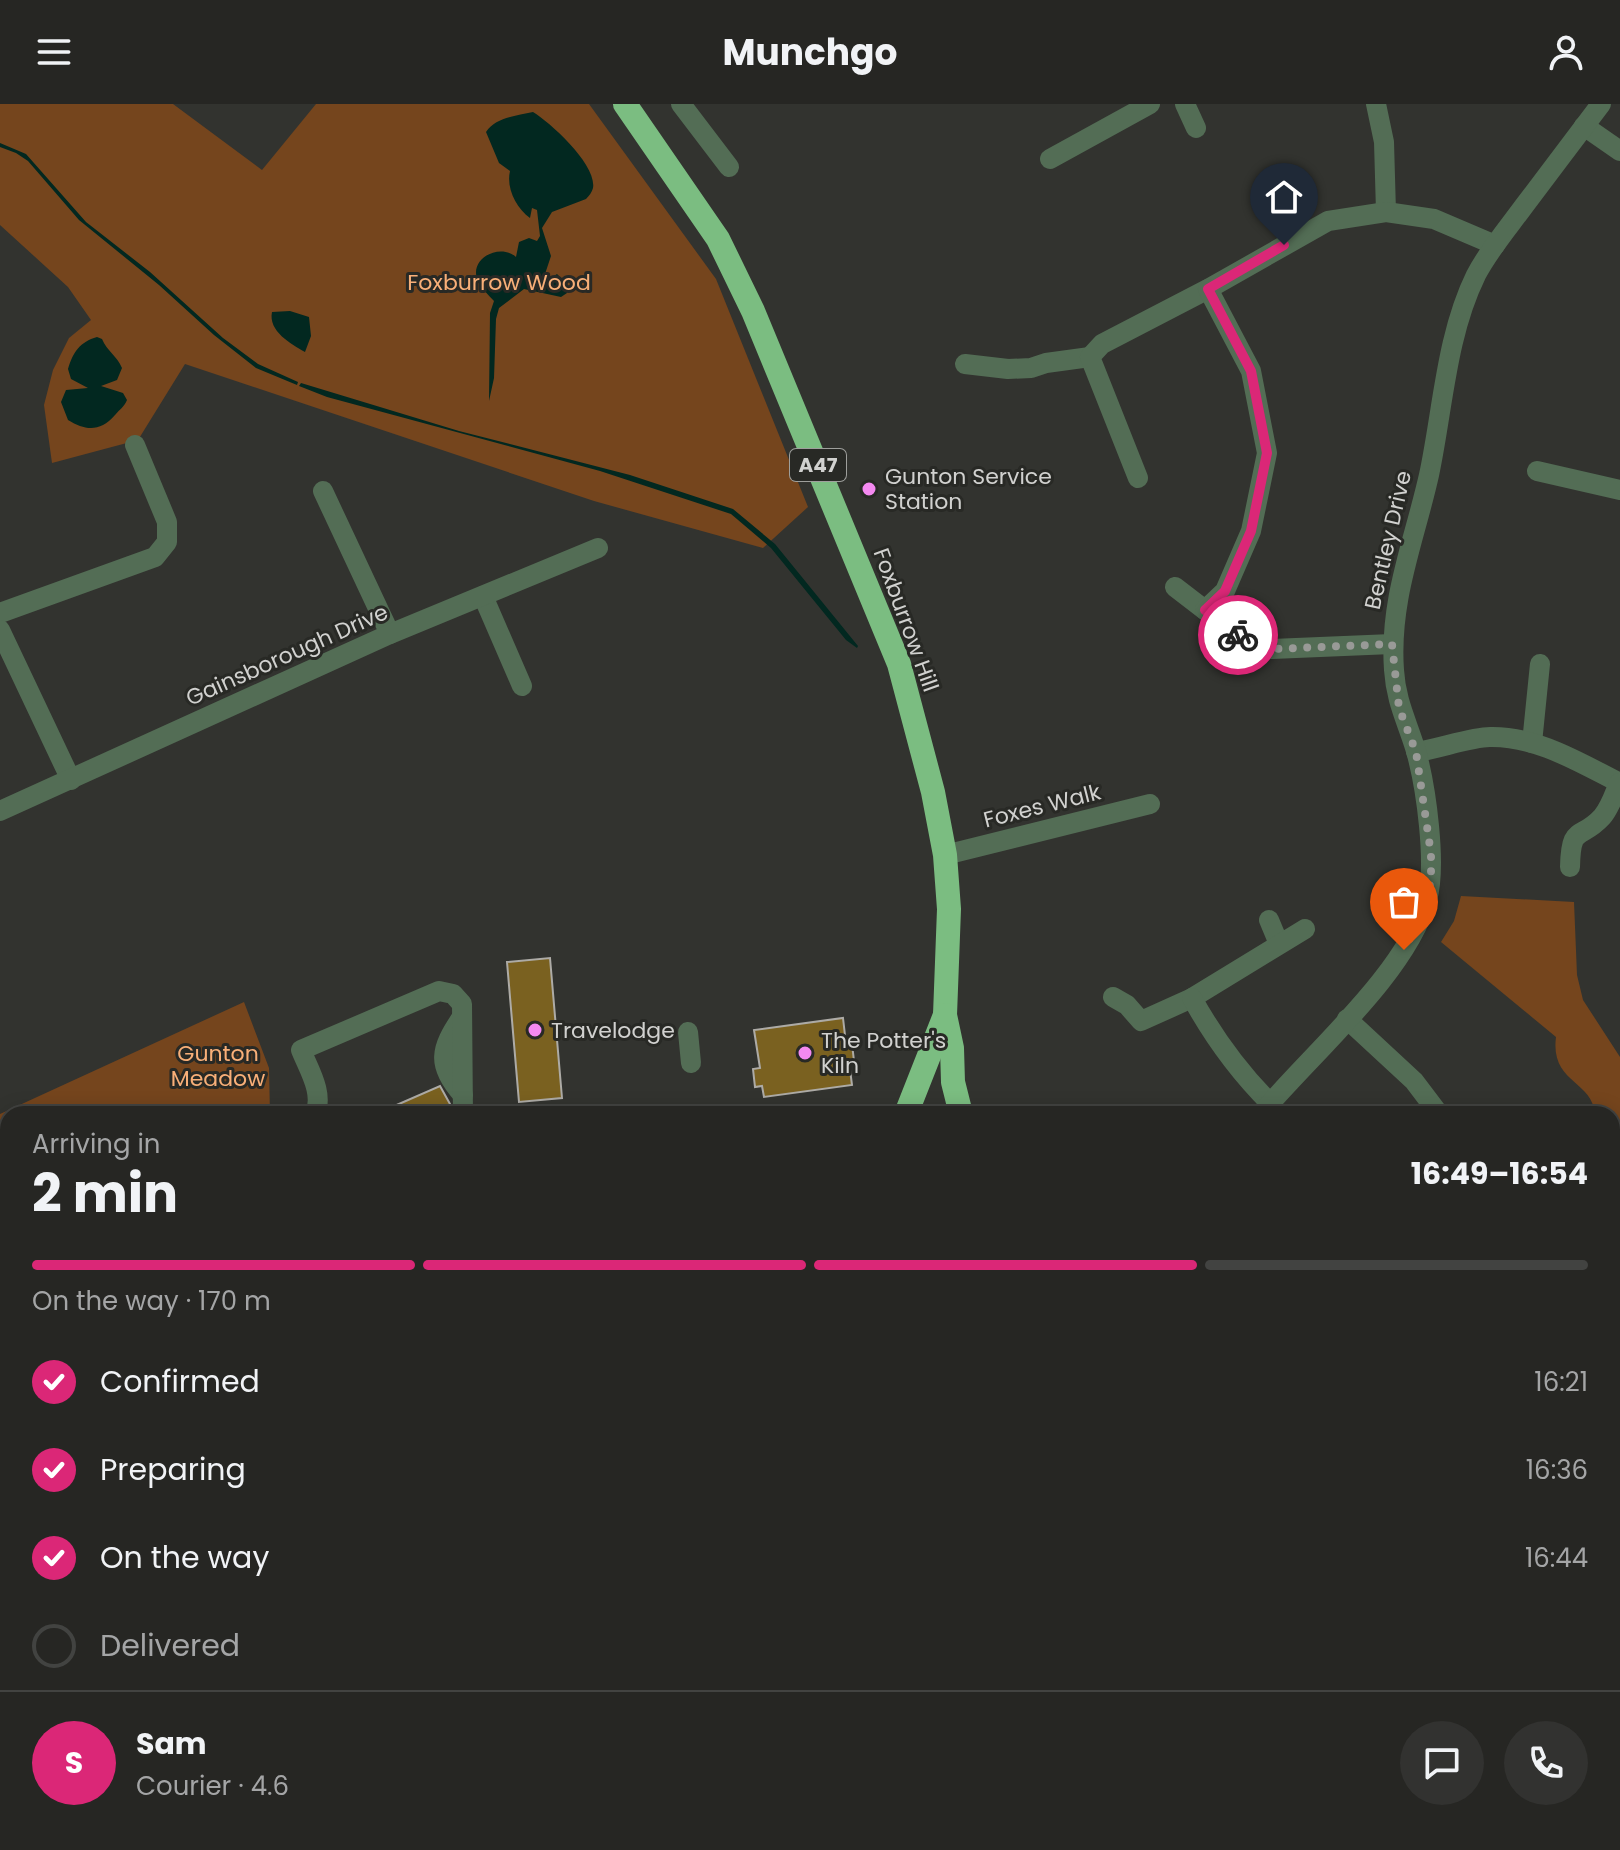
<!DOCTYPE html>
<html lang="en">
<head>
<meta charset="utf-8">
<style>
  :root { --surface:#262623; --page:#323230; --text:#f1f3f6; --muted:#a4a5a6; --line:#424341; --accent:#db2777 }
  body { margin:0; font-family:Poppins,sans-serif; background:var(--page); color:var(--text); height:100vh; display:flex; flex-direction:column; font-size:30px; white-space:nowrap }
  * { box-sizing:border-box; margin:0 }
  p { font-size:26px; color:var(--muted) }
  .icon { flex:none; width:44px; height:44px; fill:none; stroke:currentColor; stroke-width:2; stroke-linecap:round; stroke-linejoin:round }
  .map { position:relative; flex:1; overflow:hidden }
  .details { position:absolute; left:0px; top:1002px; width:1620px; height:744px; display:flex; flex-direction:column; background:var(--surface); border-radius:24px 24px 0 0; box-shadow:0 4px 20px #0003,0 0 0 2px var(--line) }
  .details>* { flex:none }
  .pin { position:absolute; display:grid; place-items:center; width:68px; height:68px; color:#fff; margin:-82px -34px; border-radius:50% 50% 50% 0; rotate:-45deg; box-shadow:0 0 8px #0007 }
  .pin .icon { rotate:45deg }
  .courier { position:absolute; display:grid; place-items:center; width:80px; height:80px; margin:-40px; border:6px solid #db2777; border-radius:50%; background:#fff; color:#222; box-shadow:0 2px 10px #0007 }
  .summary em { font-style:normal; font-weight:700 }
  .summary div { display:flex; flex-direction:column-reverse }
  .summary { display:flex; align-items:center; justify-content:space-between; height:136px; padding:0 32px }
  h1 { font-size:52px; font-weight:700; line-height:60px }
  .bar { display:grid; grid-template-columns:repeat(4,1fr); gap:12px 8px; align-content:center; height:96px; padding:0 32px }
  .bar i { height:10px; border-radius:6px; background:var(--line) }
  .bar .active { background:var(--accent) }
  .bar p { grid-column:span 4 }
  .line { display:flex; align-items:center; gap:20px; padding:0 32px; border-top:2px solid var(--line) }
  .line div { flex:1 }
  .round { display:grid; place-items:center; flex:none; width:84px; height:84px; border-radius:42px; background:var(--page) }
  ol { padding:0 32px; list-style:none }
  li { display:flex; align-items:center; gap:24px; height:88px }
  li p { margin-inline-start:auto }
  li .icon { padding:8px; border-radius:50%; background:var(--accent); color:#fff; stroke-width:4 }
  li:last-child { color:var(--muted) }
  li i { width:44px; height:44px; border:4px solid var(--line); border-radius:50% }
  header { display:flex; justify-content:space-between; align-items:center; height:104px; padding:0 32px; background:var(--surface); font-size:36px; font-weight:700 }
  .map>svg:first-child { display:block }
  .green { fill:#75451d }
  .water { fill:#022820 }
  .building { fill:#7a6120; stroke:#adaba6; stroke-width:2 }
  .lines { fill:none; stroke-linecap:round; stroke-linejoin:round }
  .minor-tunnel { stroke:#4a4b47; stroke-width:20; stroke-dasharray:20 10; stroke-linecap:butt }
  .minor { stroke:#536d55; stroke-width:20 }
  .highway { stroke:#7bbd81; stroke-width:24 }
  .done { stroke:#999a97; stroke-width:8; stroke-dasharray:0 14.4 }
  .route { stroke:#db2777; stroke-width:10 }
  .poi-dot { fill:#f489f0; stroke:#282925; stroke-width:3 }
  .labels { text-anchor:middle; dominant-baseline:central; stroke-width:6; stroke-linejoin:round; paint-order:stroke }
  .shield { fill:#282925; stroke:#9e9f9c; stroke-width:2 }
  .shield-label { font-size:20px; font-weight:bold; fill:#d1d1cf }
  .park-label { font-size:22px; fill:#f8af78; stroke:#282925 }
  .poi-label { font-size:22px; fill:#d1d1cf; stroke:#282925; text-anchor:start }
  .street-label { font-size:22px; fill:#d1d1cf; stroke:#282925 }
</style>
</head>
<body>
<header><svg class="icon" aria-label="menu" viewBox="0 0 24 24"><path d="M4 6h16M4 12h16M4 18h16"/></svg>Munchgo<svg class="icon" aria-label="person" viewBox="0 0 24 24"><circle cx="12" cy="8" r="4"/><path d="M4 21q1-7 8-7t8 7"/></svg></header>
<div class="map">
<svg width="1620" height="1746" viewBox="0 0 1620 1746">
  <rect width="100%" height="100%" fill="#32332f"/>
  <g class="green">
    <path d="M0,0H173L262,66L316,0H589L716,175L808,403L763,444L594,397L185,260L138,336L52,359L44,301L53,266L69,234L91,216L68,183L0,121Z"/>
    <path d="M1461,792L1574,798L1577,871L1583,896L1620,953V1110L1612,1111V1010H1595C1592,976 1550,979 1556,933L1441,838L1454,817Z"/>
    <path d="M244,898L269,964L270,1010H8V1196L0,1205V1010Z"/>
    <path d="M73,1738H1090L1057,1746H48Z"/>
  </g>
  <g class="water">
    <path d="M533,8C551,19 597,61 593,84C592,88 589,92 586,95L552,108L542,124L551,152L543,176L547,177L557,170L567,180V189L561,193L524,185L499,204L496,215L494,274L489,297L490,209L494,197C488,190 480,184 477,175C470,153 501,139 516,153L519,138L529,134L537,137L540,132L537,106L532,104L530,114C516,104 506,84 510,67L499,59L486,28C496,13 516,12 533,8Z"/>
    <path d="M0,39L26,50L86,118L150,168L223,234L258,260L298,278L297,281L256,264L214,231L159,181L79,116L28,57L16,49L0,43Z"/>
    <path d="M290,207L309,213L311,232L305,248C291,240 268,227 272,208Z"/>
    <path d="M97,233L102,235C107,247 117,252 122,264L117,276L101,282L123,289L127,296C124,303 120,305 115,311C100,328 86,327 68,316L61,298L66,286L88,284L71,275L68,265C73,248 80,238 97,233Z"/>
    <path d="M301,279L459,327L630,371L733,405L775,440L858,542L857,544L846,536L771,444L731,410L600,367L327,293L299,282Z"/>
    <path d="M154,1738H397L385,1746H124Z"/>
  </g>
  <g class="building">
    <path d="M550,854L562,994L519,998L507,858Z"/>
    <path d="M843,914L846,940H852L854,957L849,958L852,981L764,993L762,982L755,983L753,965L760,964L754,926Z"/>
    <path d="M440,982L450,1000V1010H376Z"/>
  </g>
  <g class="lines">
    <path class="minor-tunnel" d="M3,1247L8,1242"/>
    <g class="minor">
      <path d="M681,0L729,63"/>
      <path d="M1185,0L1196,24"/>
      <path d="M1376,0L1384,38L1386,108"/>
      <path d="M1584,22L1620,47"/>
      <path d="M1050,55L1150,0"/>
      <path d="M965,260L1008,265L1031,264L1046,259L1090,253"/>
      <path d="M1537,367L1620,386"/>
      <path d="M1138,374L1090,253L1102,240L1208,185L1328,117L1386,108L1434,115L1495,141"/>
      <path d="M323,387L390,530"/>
      <path d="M1175,483L1240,533L1272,545L1392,540"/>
      <path d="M483,492L522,582"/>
      <path d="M1205,506L1225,487L1251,427L1267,349L1251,267L1208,185"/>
      <path d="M0,509L155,453L167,438V418L135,341"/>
      <path d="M0,526L71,676"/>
      <path d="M1532,639L1540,560"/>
      <path d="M1416,648C1438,645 1471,633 1490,633C1537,632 1580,659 1620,679"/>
      <path d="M0,707L390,530L598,444"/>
      <path d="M945,751L1150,700"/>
      <path d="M1570,763C1571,719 1580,737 1602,713C1610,704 1614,691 1619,679"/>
      <path d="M1269,816L1279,840"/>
      <path d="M1113,893L1127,901L1141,917L1192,894L1305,825"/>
      <path d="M1192,894C1214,934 1238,967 1270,999"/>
      <path d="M462,913C440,945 436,961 463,991"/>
      <path d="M1347,915L1414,977L1439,1010"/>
      <path d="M688,928L691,959"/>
      <path d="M315,1010C324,989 309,966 301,946L439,887L453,890L462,900L463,1010"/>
      <path d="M1261,1010C1311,950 1406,870 1427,796C1437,761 1426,683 1416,647C1407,617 1396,598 1394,566C1389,496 1414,438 1429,371C1443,305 1446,232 1476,171C1489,146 1508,124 1524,102C1550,68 1575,34 1601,0"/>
      <path d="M0,1265L8,1258"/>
      <path d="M0,1320L8,1327"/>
      <path d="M0,1410L8,1405"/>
    </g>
    <g class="highway">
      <path d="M625,0L718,135L753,207L899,560L933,688L945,751L949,805L945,911L952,944L953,978L961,1010"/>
      <path d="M906,1010L945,911"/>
      <path d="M1144,1738L1148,1746"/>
    </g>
  </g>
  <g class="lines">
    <path class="done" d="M1238,531L1272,545L1392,540L1399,604L1416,648L1431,750V775L1427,798L1404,846"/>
    <path class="route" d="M1238,531L1205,506L1225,487L1251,427L1267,349L1251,267L1208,185L1284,141"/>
  </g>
  <g class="poi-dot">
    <circle cx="869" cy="385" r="8"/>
    <circle cx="535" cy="926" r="8"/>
    <circle cx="805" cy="949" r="8"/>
  </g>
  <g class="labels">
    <rect class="shield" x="790" y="345" width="56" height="32" rx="6"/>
    <g class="shield-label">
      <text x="818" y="361">A47</text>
    </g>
    <g class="park-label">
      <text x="499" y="178">Foxburrow Wood</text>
      <text x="218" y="949">Gunton<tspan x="218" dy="25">Meadow</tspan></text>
    </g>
    <g class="poi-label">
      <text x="885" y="372">Gunton Service<tspan x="885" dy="25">Station</tspan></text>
      <text x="551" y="926">Travelodge</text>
      <text x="821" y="936">The Potter's<tspan x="821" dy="25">Kiln</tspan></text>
    </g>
    <g class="street-label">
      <text transform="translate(1388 436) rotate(-77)">Bentley Drive</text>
      <text transform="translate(906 516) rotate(70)">Foxburrow Hill</text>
      <text transform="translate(287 551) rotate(-24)">Gainsborough Drive</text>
      <text transform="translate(1042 702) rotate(-14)">Foxes Walk</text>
    </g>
  </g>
</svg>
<div class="pin" style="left:1404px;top:846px;background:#ea580c"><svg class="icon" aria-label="bag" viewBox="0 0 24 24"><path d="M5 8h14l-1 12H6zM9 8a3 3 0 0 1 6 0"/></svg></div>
<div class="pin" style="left:1284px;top:141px;background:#1f2937"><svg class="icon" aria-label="home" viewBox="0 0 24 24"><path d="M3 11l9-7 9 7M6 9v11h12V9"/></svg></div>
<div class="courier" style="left:1238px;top:531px"><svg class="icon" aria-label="bike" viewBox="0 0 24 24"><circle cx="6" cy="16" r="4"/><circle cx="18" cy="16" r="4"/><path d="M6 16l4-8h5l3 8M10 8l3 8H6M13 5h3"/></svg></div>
<section class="details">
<div class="summary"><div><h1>2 min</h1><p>Arriving in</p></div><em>16:49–16:54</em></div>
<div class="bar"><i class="active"></i><i class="active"></i><i class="active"></i><i></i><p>On the way · 170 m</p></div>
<ol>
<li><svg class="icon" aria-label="check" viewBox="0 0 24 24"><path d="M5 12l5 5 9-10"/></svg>Confirmed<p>16:21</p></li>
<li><svg class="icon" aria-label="check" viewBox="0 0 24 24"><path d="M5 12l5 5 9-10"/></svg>Preparing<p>16:36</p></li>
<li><svg class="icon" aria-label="check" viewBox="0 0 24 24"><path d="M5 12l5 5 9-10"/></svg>On the way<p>16:44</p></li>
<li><i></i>Delivered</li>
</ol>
<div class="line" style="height:144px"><b class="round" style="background:var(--accent);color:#fff">S</b><div><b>Sam</b><p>Courier · 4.6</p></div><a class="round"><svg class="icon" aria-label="chat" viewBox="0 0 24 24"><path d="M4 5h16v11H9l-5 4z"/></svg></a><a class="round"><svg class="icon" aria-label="phone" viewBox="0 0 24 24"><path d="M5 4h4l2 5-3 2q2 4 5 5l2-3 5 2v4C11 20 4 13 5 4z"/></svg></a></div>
</section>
</div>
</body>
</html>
